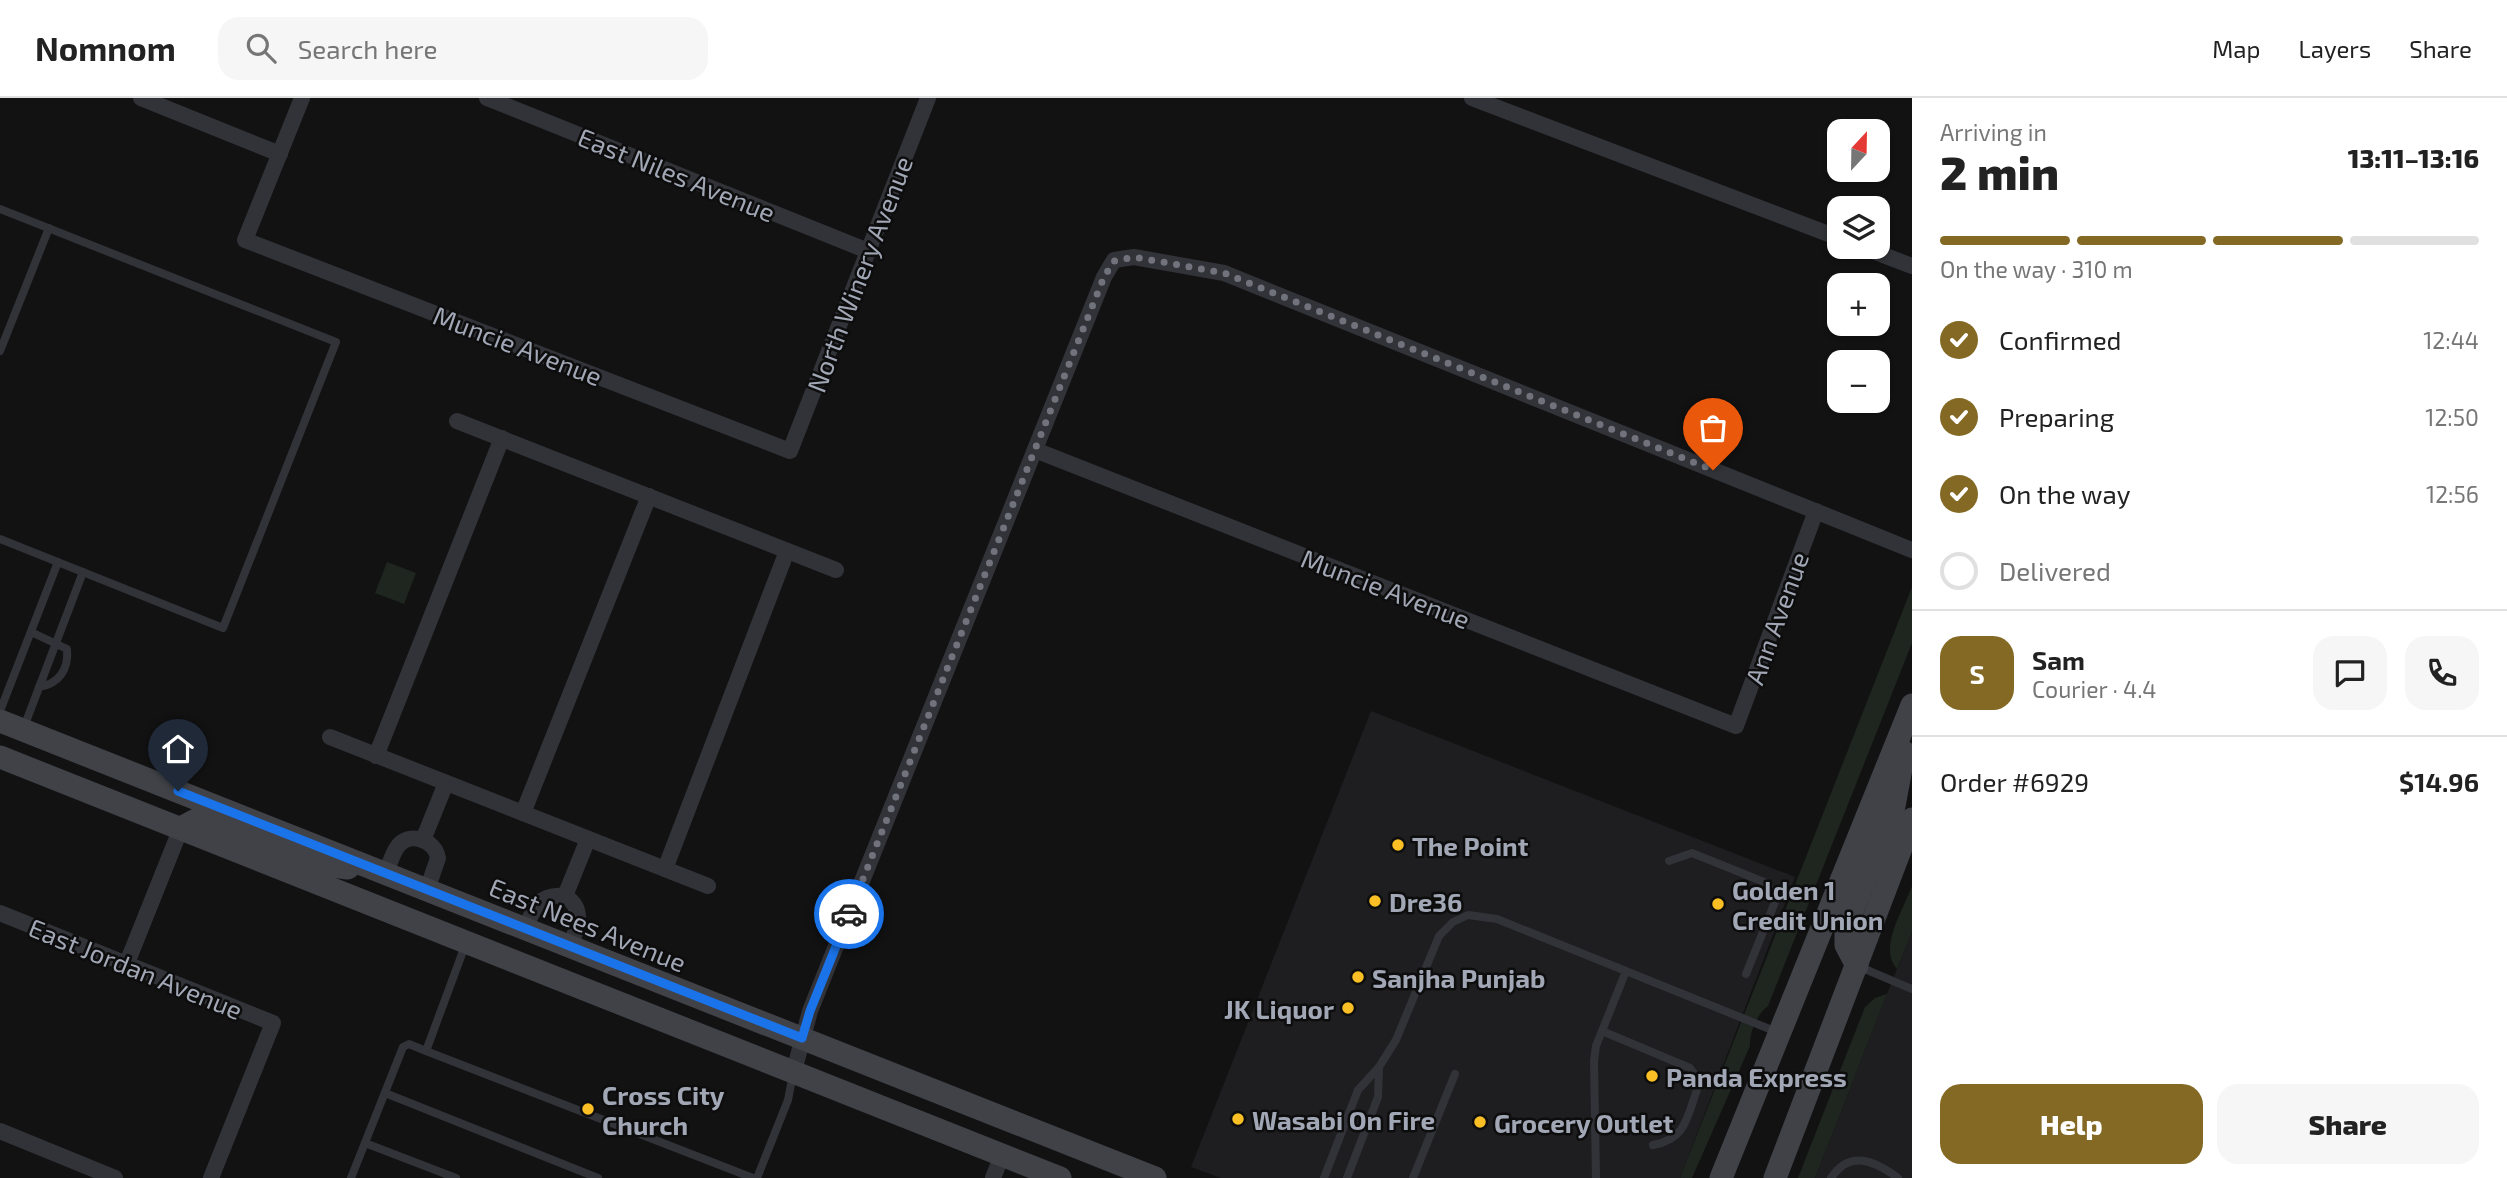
<!DOCTYPE html>
<html lang="en">
<head>
<meta charset="utf-8">
<style>
  :root { --surface:#fff; --page:#f6f6f6; --text:#222; --muted:#767676; --line:#e0e0e0; --accent:#836923 }
  body { margin:0; font-family:"Exo 2",sans-serif; background:var(--page); color:var(--text); height:100vh; display:flex; flex-direction:column; font-size:26px; white-space:nowrap }
  * { box-sizing:border-box; margin:0 }
  p { font-size:23px; color:var(--muted) }
  .icon { flex:none; width:38px; height:38px; fill:none; stroke:currentColor; stroke-width:2; stroke-linecap:round; stroke-linejoin:round }
  .map { position:relative; flex:1; overflow:hidden }
  .side { display:flex; flex-direction:column; background:var(--surface); width:595px }
  .side>* { flex:none }
  .needle { width:46px; rotate:22deg }
  .buttons { position:absolute; left:1827px; top:21px; display:grid; gap:14px }
  .buttons a { display:grid; place-items:center; width:63px; height:63px; border-radius:14px; background:var(--surface); box-shadow:0 2px 5px #0004; font-size:35px }
  .pin { position:absolute; display:grid; place-items:center; width:60px; height:60px; color:#fff; margin:-72px -30px; border-radius:50% 50% 50% 0; rotate:-45deg; box-shadow:0 0 7px #0007 }
  .pin .icon { rotate:45deg }
  .courier { position:absolute; display:grid; place-items:center; width:70px; height:70px; margin:-35px; border:5px solid #1a73e8; border-radius:50%; background:#fff; color:#222; box-shadow:0 2px 9px #0007 }
  .summary em { font-style:normal; font-weight:800 }
  .summary div { display:flex; flex-direction:column-reverse }
  .summary { display:flex; align-items:center; justify-content:space-between; height:119px; padding:0 28px }
  h1 { font-size:46px; font-weight:800; line-height:52px }
  .bar { display:grid; grid-template-columns:repeat(4,1fr); gap:10px 7px; align-content:center; height:84px; padding:0 28px }
  .bar i { height:9px; border-radius:5px; background:var(--line) }
  .bar .current { background:var(--accent) }
  .bar p { grid-column:span 4 }
  .line { display:flex; align-items:center; gap:18px; padding:0 28px; border-top:2px solid var(--line) }
  .line div { flex:1 }
  .round { display:grid; place-items:center; flex:none; width:74px; height:74px; border-radius:21px; background:var(--page) }
  ol { padding:0 28px; list-style:none }
  li { display:flex; align-items:center; gap:21px; height:77px }
  li p { margin-inline-start:auto }
  li .icon { padding:7px; border-radius:50%; background:var(--accent); color:#fff; stroke-width:4 }
  li:last-child { color:var(--muted) }
  li i { width:38px; height:38px; border:4px solid var(--line); border-radius:50% }
  .action { display:flex; gap:14px; margin-top:auto; padding:14px 28px }
  .action a { flex:1; height:80px; border-radius:21px; background:var(--accent); color:#fff; font-size:28px; font-weight:800; line-height:80px; text-align:center }
  .action a+a { background:var(--page); color:var(--text) }
  header { display:flex; align-items:center; gap:42px; box-sizing:border-box; height:98px; padding:0 35px; background:var(--surface); border-bottom:2px solid var(--line) }
  header strong { font-size:33px }
  nav { display:flex; gap:38px; margin-inline-start:auto; font-size:24px }
  .search { width:490px; height:63px; background:var(--page); display:flex; align-items:center; gap:18px; box-sizing:border-box; padding:0 24px; border-radius:21px; color:var(--muted); font-size:26px }
  main { display:flex; flex:1; min-height:0 }
  .map>svg:first-child { display:block }
  .built { fill:#1e1e20 }
  .green { fill:#1e261f }
  .lines { fill:none; stroke-linecap:round; stroke-linejoin:round }
  .service { stroke:#323338; stroke-width:8 }
  .minor { stroke:#323338; stroke-width:16 }
  .secondary { stroke:#404248; stroke-width:23 }
  .done { stroke:#70737c; stroke-width:7; stroke-dasharray:0 12.6 }
  .route { stroke:#1a73e8; stroke-width:9 }
  .poi-dot { fill:#f9bf24; stroke:#0d0d0e; stroke-width:2.5 }
  .labels { text-anchor:middle; dominant-baseline:central; stroke-width:5; stroke-linejoin:round; paint-order:stroke }
  .street-label { font-size:26px; fill:#a2a7b5; stroke:#0d0d0e }
  .poi-label { font-size:26px; font-weight:bold; fill:#a2a7b5; stroke:#0d0d0e; text-anchor:start }
</style>
</head>
<body>
<header>
<strong>Nomnom</strong>
<div class="search"><svg class="icon" aria-label="search" viewBox="0 0 24 24"><circle cx="10" cy="10" r="6"/><path d="M15 15l6 6"/></svg>Search here</div>
<nav><a>Map</a><a>Layers</a><a>Share</a></nav>
</header>
<main>
<div class="map">
<svg width="1912" height="1080" viewBox="0 0 1912 1080">
  <rect width="100%" height="100%" fill="#121213"/>
  <g class="built">
    <path d="M1371,613L1795,779L1680,1080H1221L1191,1069Z"/>
    <path d="M1912,834V1080H1815L1887,896Z"/>
  </g>
  <g class="green">
    <path d="M387,464L416,475L404,506L375,495Z"/>
    <path d="M1912,489V545L1768,908C1757,916 1749,935 1750,948L1692,1080H1680Z"/>
    <path d="M1912,788V834L1897,871C1878,849 1903,813 1912,788Z"/>
    <path d="M1887,896L1815,1080H1798L1865,909L1875,900Z"/>
  </g>
  <g class="lines">
    <g class="service">
      <path d="M0,111L336,244L223,530L0,441"/>
      <path d="M0,253L49,130"/>
      <path d="M31,534L67,551C69,571 59,586 39,589"/>
      <path d="M0,613L58,464"/>
      <path d="M24,629L83,474"/>
      <path d="M1669,763L1692,755L1764,784L1772,793L1775,804L1746,876"/>
      <path d="M466,845L426,953L753,1080"/>
      <path d="M1860,869L1912,891"/>
      <path d="M1602,933L1690,970L1698,981V989C1687,1018 1687,1041 1653,1047"/>
      <path d="M1379,969L1396,942L1439,838L1453,824L1468,817L1497,821L1777,934"/>
      <path d="M385,995L598,1080"/>
      <path d="M365,1045L456,1080"/>
      <path d="M351,1080L403,949L409,946L426,953"/>
      <path d="M757,1080L788,1002L793,976"/>
      <path d="M1324,1080L1358,992L1379,969L1378,999L1347,1080"/>
      <path d="M1413,1080L1455,976"/>
      <path d="M1596,1080L1594,963L1596,948L1626,873"/>
      <path d="M1831,1080C1850,1051 1875,1063 1898,1080"/>
    </g>
    <g class="minor">
      <path d="M141,0L280,56"/>
      <path d="M302,0L245,142L790,353L928,0"/>
      <path d="M487,0L868,153"/>
      <path d="M1472,0L1839,140"/>
      <path d="M1862,149L1912,168"/>
      <path d="M457,323L836,472"/>
      <path d="M1035,352L1736,628L1816,413"/>
      <path d="M330,639L708,788"/>
      <path d="M376,658L502,340"/>
      <path d="M523,715L649,398"/>
      <path d="M423,742L446,685"/>
      <path d="M665,771L787,453"/>
      <path d="M386,776C389,767 392,756 398,748C410,733 435,742 438,760L427,792"/>
      <path d="M565,798L588,741"/>
      <path d="M0,815L273,925L211,1080"/>
      <path d="M525,832C533,810 539,795 565,798C586,811 577,830 570,849"/>
      <path d="M127,865L181,730"/>
      <path d="M794,973L810,913L1104,179L1114,162L1134,159L1224,175L1912,452"/>
      <path d="M0,1033L115,1080"/>
      <path d="M993,1080L1002,1057"/>
    </g>
    <g class="secondary">
      <path d="M0,623L1155,1080"/>
      <path d="M0,659L1060,1080"/>
      <path d="M181,730L196,722L211,723L317,766L348,770"/>
      <path d="M1857,868L1846,847V829L1894,708L1904,654"/>
      <path d="M1721,1080L1912,607"/>
      <path d="M1775,1080L1912,721"/>
    </g>
  </g>
  <g class="lines">
    <path class="done" d="M849,816L1104,179L1114,163L1134,159L1224,175L1713,372"/>
    <path class="route" d="M178,693L802,940L810,913L849,816"/>
  </g>
  <g class="poi-dot">
    <circle cx="1398" cy="747" r="7"/>
    <circle cx="1375" cy="803" r="7"/>
    <circle cx="1718" cy="806" r="7"/>
    <circle cx="1358" cy="879" r="7"/>
    <circle cx="1348" cy="910" r="7"/>
    <circle cx="1652" cy="978" r="7"/>
    <circle cx="588" cy="1011" r="7"/>
    <circle cx="1238" cy="1021" r="7"/>
    <circle cx="1480" cy="1024" r="7"/>
  </g>
  <g class="labels">
    <g class="street-label">
      <text transform="translate(677 76) rotate(22)">East Niles Avenue</text>
      <text transform="translate(859 176) rotate(-69)">North Winery Avenue</text>
      <text transform="translate(518 247) rotate(21)">Muncie Avenue</text>
      <text transform="translate(1386 490) rotate(21)">Muncie Avenue</text>
      <text transform="translate(1776 520) rotate(-70)">Ann Avenue</text>
      <text transform="translate(588 826) rotate(22)">East Nees Avenue</text>
      <text transform="translate(136 870) rotate(22)">East Jordan Avenue</text>
    </g>
    <g class="poi-label">
      <text x="1412" y="747">The Point</text>
      <text x="1732" y="791">Golden 1<tspan x="1732" dy="30">Credit Union</tspan></text>
      <text x="1389" y="803">Dre36</text>
      <text x="1372" y="879">Sanjha Punjab</text>
      <text x="1334" y="910" text-anchor="end">JK Liquor</text>
      <text x="1666" y="978">Panda Express</text>
      <text x="602" y="996">Cross City<tspan x="602" dy="30">Church</tspan></text>
      <text x="1252" y="1021">Wasabi On Fire</text>
      <text x="1494" y="1024">Grocery Outlet</text>
    </g>
  </g>
</svg>
<div class="buttons">
<a><svg class="needle" viewBox="-14 -14 28 28"><path d="M0-13l5 13h-10z" fill="#e53935"/><path d="M0 13l5-13h-10z" fill="#767676"/></svg></a>
<a><svg class="icon" aria-label="layers" viewBox="0 0 24 24"><path d="M12 4l9 5-9 5-9-5zM3 14l9 5 9-5"/></svg></a>
<a>+</a>
<a>−</a>
</div>
<div class="pin" style="left:1713px;top:372px;background:#ea580c"><svg class="icon" aria-label="bag" viewBox="0 0 24 24"><path d="M5 8h14l-1 12H6zM9 8a3 3 0 0 1 6 0"/></svg></div>
<div class="pin" style="left:178px;top:693px;background:#1f2937"><svg class="icon" aria-label="home" viewBox="0 0 24 24"><path d="M3 11l9-7 9 7M6 9v11h12V9"/></svg></div>
<div class="courier" style="left:849px;top:816px"><svg class="icon" aria-label="car" viewBox="0 0 24 24"><path d="M5 17H2v-5l4-1 3-4h7l3 4 3 1v5h-3M9 17h6M6 11h13"/><circle cx="7" cy="17" r="2"/><circle cx="17" cy="17" r="2"/></svg></div>
</div>
<section class="side">
<div class="summary"><div><h1>2 min</h1><p>Arriving in</p></div><em>13:11–13:16</em></div>
<div class="bar"><i class="current"></i><i class="current"></i><i class="current"></i><i></i><p>On the way · 310 m</p></div>
<ol>
<li><svg class="icon" aria-label="check" viewBox="0 0 24 24"><path d="M5 12l5 5 9-10"/></svg>Confirmed<p>12:44</p></li>
<li><svg class="icon" aria-label="check" viewBox="0 0 24 24"><path d="M5 12l5 5 9-10"/></svg>Preparing<p>12:50</p></li>
<li><svg class="icon" aria-label="check" viewBox="0 0 24 24"><path d="M5 12l5 5 9-10"/></svg>On the way<p>12:56</p></li>
<li><i></i>Delivered</li>
</ol>
<div class="line" style="height:126px"><b class="round" style="background:var(--accent);color:#fff">S</b><div><b>Sam</b><p>Courier · 4.4</p></div><a class="round"><svg class="icon" aria-label="chat" viewBox="0 0 24 24"><path d="M4 5h16v11H9l-5 4z"/></svg></a><a class="round"><svg class="icon" aria-label="phone" viewBox="0 0 24 24"><path d="M5 4h4l2 5-3 2q2 4 5 5l2-3 5 2v4C11 20 4 13 5 4z"/></svg></a></div>
<div class="line" style="height:91px"><div>Order #6929</div><b>$14.96</b></div>
<div class="action"><a>Help</a><a>Share</a></div>
</section>
</main>
</body>
</html>
